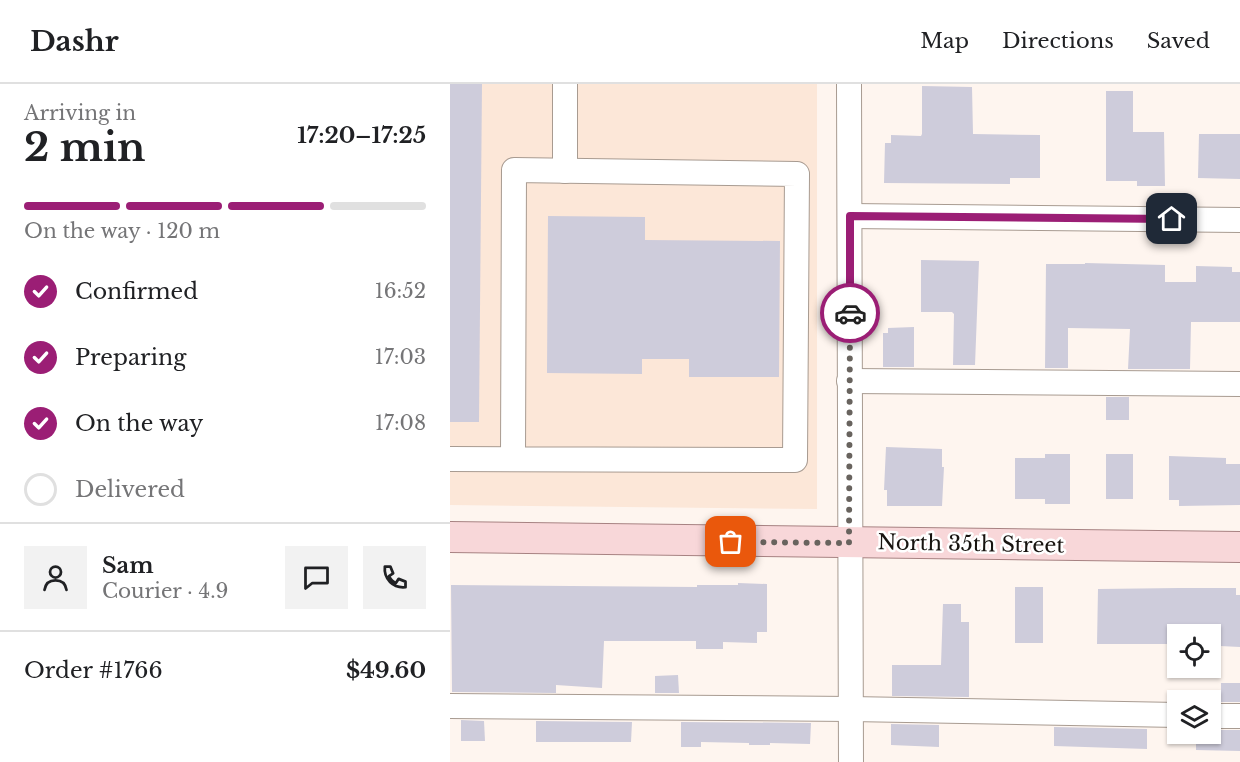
<!DOCTYPE html>
<html lang="en">
<head>
<meta charset="utf-8">
<style>
  :root { --surface:#fff; --page:#f2f2f2; --text:#202124; --muted:#757577; --line:#e0e0e0; --accent:#9b1e75 }
  body { margin:0; font-family:"Libre Baskerville",serif; background:var(--page); color:var(--text); height:100vh; display:flex; flex-direction:column; font-size:22px; white-space:nowrap }
  * { box-sizing:border-box; margin:0 }
  p { font-size:20px; color:var(--muted) }
  .icon { flex:none; width:33px; height:33px; fill:none; stroke:currentColor; stroke-width:2; stroke-linecap:round; stroke-linejoin:round }
  .map { position:relative; flex:1; overflow:hidden }
  .drawer { display:flex; flex-direction:column; background:var(--surface); width:450px }
  .drawer>* { flex:none }
  .buttons { position:absolute; left:717px; top:540px; display:grid; gap:12px }
  .buttons a { display:grid; place-items:center; width:54px; height:54px; border-radius:0px; background:var(--surface); box-shadow:0 2px 4px #0004; font-size:30px }
  .pin { position:absolute; display:grid; place-items:center; width:51px; height:51px; color:#fff; margin:-26px; border-radius:12px; box-shadow:0 3px 9px #0006 }
  .courier { position:absolute; display:grid; place-items:center; width:60px; height:60px; margin:-30px; border:4px solid #9b1e75; border-radius:50%; background:#fff; color:#222; box-shadow:0 2px 8px #0007 }
  .overview em { font-style:normal; font-weight:700 }
  .overview div { display:flex; flex-direction:column-reverse }
  .overview { display:flex; align-items:center; justify-content:space-between; height:102px; padding:0 24px }
  h1 { font-size:39px; font-weight:700; line-height:45px }
  .bar { display:grid; grid-template-columns:repeat(4,1fr); gap:9px 6px; align-content:center; height:72px; padding:0 24px }
  .bar i { height:8px; border-radius:4px; background:var(--line) }
  .bar .on { background:var(--accent) }
  .bar p { grid-column:span 4 }
  .line { display:flex; align-items:center; gap:15px; padding:0 24px; border-top:2px solid var(--line) }
  .line div { flex:1 }
  .round { display:grid; place-items:center; flex:none; width:63px; height:63px; border-radius:0px; background:var(--page) }
  ol { padding:0 24px; list-style:none }
  li { display:flex; align-items:center; gap:18px; height:66px }
  li p { margin-inline-start:auto }
  li .icon { padding:6px; border-radius:50%; background:var(--accent); color:#fff; stroke-width:4 }
  li:last-child { color:var(--muted) }
  li i { width:33px; height:33px; border:3px solid var(--line); border-radius:50% }
  header { display:flex; align-items:center; gap:36px; box-sizing:border-box; height:84px; padding:0 30px; background:var(--surface); border-bottom:2px solid var(--line) }
  header strong { font-size:28px }
  nav { display:flex; gap:33px; margin-inline-start:auto; font-size:21px }
  main { display:flex; flex:1; min-height:0 }
  .map>svg:first-child { display:block }
  .built { fill:#fce7d8 }
  .building { fill:#ceccdb }
  .lines { fill:none; stroke-linecap:round; stroke-linejoin:round }
  .minor-casing { stroke:#a89b91; stroke-width:26 }
  .major-casing { stroke:#a78282; stroke-width:32 }
  .minor { stroke:#fff; stroke-width:24 }
  .major { stroke:#f8d7d9; stroke-width:30 }
  .done { stroke:#68635e; stroke-width:6; stroke-dasharray:0 10.8 }
  .route { stroke:#9b1e75; stroke-width:8 }
  .labels { text-anchor:middle; dominant-baseline:central; stroke-width:5; stroke-linejoin:round; paint-order:stroke }
  .street-label { font-size:21px; fill:#181410; stroke:#fff }
</style>
</head>
<body>
<header>
<strong>Dashr</strong>
<nav><a>Map</a><a>Directions</a><a>Saved</a></nav>
</header>
<main>
<section class="drawer">
<div class="overview"><div><h1>2 min</h1><p>Arriving in</p></div><em>17:20–17:25</em></div>
<div class="bar"><i class="on"></i><i class="on"></i><i class="on"></i><i></i><p>On the way · 120 m</p></div>
<ol>
<li><svg class="icon" aria-label="check" viewBox="0 0 24 24"><path d="M5 12l5 5 9-10"/></svg>Confirmed<p>16:52</p></li>
<li><svg class="icon" aria-label="check" viewBox="0 0 24 24"><path d="M5 12l5 5 9-10"/></svg>Preparing<p>17:03</p></li>
<li><svg class="icon" aria-label="check" viewBox="0 0 24 24"><path d="M5 12l5 5 9-10"/></svg>On the way<p>17:08</p></li>
<li><i></i>Delivered</li>
</ol>
<div class="line" style="height:108px"><a class="round"><svg class="icon" aria-label="person" viewBox="0 0 24 24"><circle cx="12" cy="8" r="4"/><path d="M4 21q1-7 8-7t8 7"/></svg></a><div><b>Sam</b><p>Courier · 4.9</p></div><a class="round"><svg class="icon" aria-label="chat" viewBox="0 0 24 24"><path d="M4 5h16v11H9l-5 4z"/></svg></a><a class="round"><svg class="icon" aria-label="phone" viewBox="0 0 24 24"><path d="M5 4h4l2 5-3 2q2 4 5 5l2-3 5 2v4C11 20 4 13 5 4z"/></svg></a></div>
<div class="line" style="height:78px"><div>Order #1766</div><b>$49.60</b></div>
</section>
<div class="map">
<svg width="790" height="678" viewBox="0 0 790 678">
  <rect width="100%" height="100%" fill="#fef5ef"/>
  <path class="built" d="M0,0H367V425L0,421Z"/>
  <g class="building">
    <path d="M0,0H32L29,338H0Z"/>
    <path d="M472,2L522,3L523,50L590,51V94H560V100L434,99L435,59H441V51L471,52L472,50Z"/>
    <path d="M656,7H683V48H714L715,102H687V97H656Z"/>
    <path d="M749,50H790V95L748,94Z"/>
    <path d="M98,132L195,133V156L330,157L329,293H239V275H192V290L97,289Z"/>
    <path d="M471,176L529,177L525,281H503L504,230L502,228H471Z"/>
    <path d="M635,179L715,181V198H746V182L782,183V188H790V238H741L740,285H678L680,245L618,244V284H595L596,180H635Z"/>
    <path d="M464,243V283H433V249H438V244Z"/>
    <rect x="656" y="313" width="23" height="23"/>
    <path d="M436,363L492,365V383H494L492,422H437V406H434Z"/>
    <path d="M595,370H620V420H595V415H565V374H595Z"/>
    <rect x="656" y="370" width="27" height="45"/>
    <path d="M719,372L776,374V380H790V421L729,422V416H719Z"/>
    <path d="M288,499L317,500V548H307V559L273,558V565H246V557H154L152,604L106,601V609L2,608L1,501L247,503V501H288Z"/>
    <rect x="565" y="503" width="28" height="56"/>
    <path d="M729,504H786V511H790V563L770,562V550H717V560H647L648,505Z"/>
    <path d="M493,520H511V538H519V613L442,612V581H491Z"/>
    <path d="M228,591L229,609H205V592Z"/>
    <rect x="771" y="599" width="19" height="19"/>
    <path d="M11,636L34,637L35,657H11Z"/>
    <path d="M86,637L182,638L181,658H86Z"/>
    <path d="M231,638L361,639L360,660L320,659V661H299V659L251,658V663H231Z"/>
    <path d="M441,640L489,641V663L441,661Z"/>
    <path d="M604,643L697,645V665L604,662Z"/>
    <path d="M760,646H790V667L746,666V650H760Z"/>
  </g>
  <g class="lines">
    <defs>
      <g id="minor">
        <path d="M399,0L401,678"/>
        <path d="M115,87V0"/>
        <path d="M400,132L790,136"/>
        <path d="M399,297L790,300"/>
        <path d="M0,375L345,376L347,90L64,86L63,375"/>
        <path d="M0,622L401,625L728,631"/>
        <path d="M760,632H790"/>
      </g>
      <path id="major" d="M0,453L790,463"/>
    </defs>
    <use href="#minor" class="minor-casing"/>
    <use href="#major" class="major-casing"/>
    <use href="#minor" class="minor"/>
    <use href="#major" class="major"/>
  </g>
  <g class="lines">
    <path class="done" d="M281,458L399,459L400,229"/>
    <path class="route" d="M400,229V132L722,135"/>
  </g>
  <g class="labels">
    <g class="street-label">
      <text transform="translate(521 460) rotate(1)">North 35th Street</text>
    </g>
  </g>
</svg>
<div class="buttons">
<a><svg class="icon" aria-label="locate" viewBox="0 0 24 24"><circle cx="12" cy="12" r="6"/><path d="M12 2v4M12 18v4M2 12h4M18 12h4"/></svg></a>
<a><svg class="icon" aria-label="layers" viewBox="0 0 24 24"><path d="M12 4l9 5-9 5-9-5zM3 14l9 5 9-5"/></svg></a>
</div>
<div class="pin" style="left:281px;top:458px;background:#ea580c"><svg class="icon" aria-label="bag" viewBox="0 0 24 24"><path d="M5 8h14l-1 12H6zM9 8a3 3 0 0 1 6 0"/></svg></div>
<div class="pin" style="left:722px;top:135px;background:#1f2937"><svg class="icon" aria-label="home" viewBox="0 0 24 24"><path d="M3 11l9-7 9 7M6 9v11h12V9"/></svg></div>
<div class="courier" style="left:400px;top:229px"><svg class="icon" aria-label="car" viewBox="0 0 24 24"><path d="M5 17H2v-5l4-1 3-4h7l3 4 3 1v5h-3M9 17h6M6 11h13"/><circle cx="7" cy="17" r="2"/><circle cx="17" cy="17" r="2"/></svg></div>
</div>
</main>
</body>
</html>
